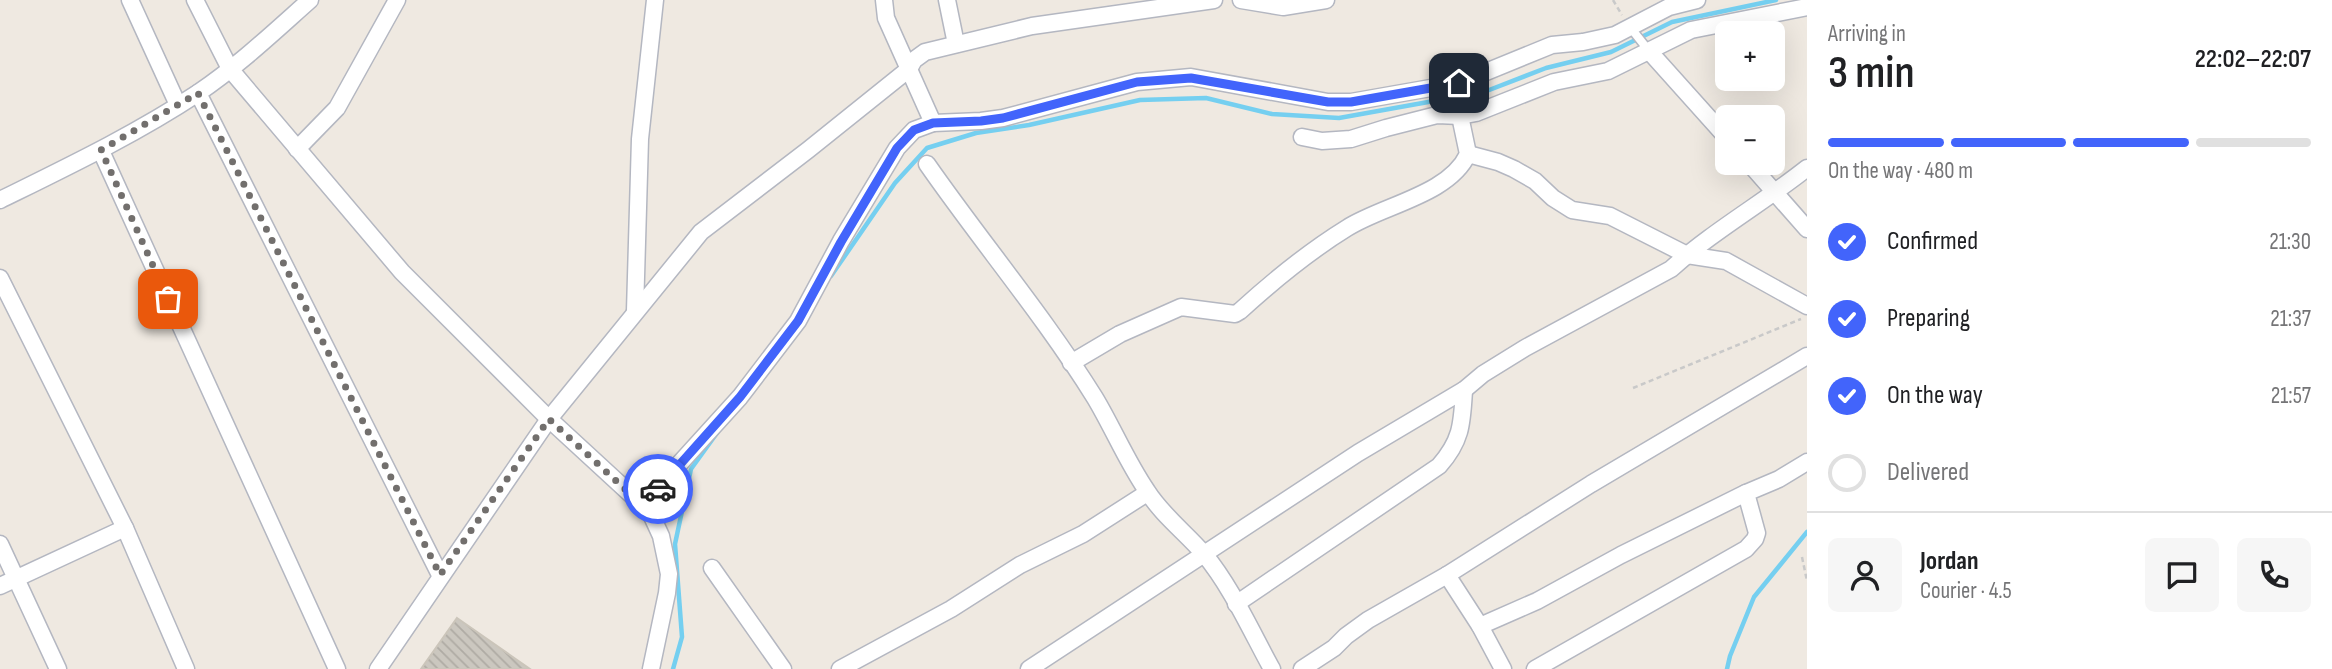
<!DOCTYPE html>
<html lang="en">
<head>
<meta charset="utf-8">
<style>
  :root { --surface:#fff; --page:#f6f6f6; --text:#202124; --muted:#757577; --line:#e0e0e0; --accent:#4264fb }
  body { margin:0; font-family:"Sofia Sans Condensed",sans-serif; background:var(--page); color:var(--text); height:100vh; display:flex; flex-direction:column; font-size:26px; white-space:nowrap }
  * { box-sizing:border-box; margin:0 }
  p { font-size:23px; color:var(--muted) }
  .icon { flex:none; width:38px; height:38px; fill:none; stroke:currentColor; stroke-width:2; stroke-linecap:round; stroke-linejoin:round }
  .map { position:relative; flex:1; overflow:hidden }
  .side { display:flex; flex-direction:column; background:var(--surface); width:525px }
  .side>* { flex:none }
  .tools { position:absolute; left:1715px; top:21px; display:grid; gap:14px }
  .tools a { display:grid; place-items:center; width:70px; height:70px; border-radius:10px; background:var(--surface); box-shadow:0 7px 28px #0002; font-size:35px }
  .pin { position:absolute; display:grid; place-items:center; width:60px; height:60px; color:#fff; margin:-30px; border-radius:14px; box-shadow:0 4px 10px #0006 }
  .courier { position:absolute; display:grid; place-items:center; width:70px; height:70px; margin:-35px; border:5px solid #4264fb; border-radius:50%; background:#fff; color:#222; box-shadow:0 2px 9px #0007 }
  .overview em { font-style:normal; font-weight:600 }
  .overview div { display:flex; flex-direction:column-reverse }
  .overview { display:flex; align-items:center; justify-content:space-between; height:119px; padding:0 21px }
  h1 { font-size:46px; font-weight:600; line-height:52px }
  .bar { display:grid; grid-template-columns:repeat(4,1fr); gap:10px 7px; align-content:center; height:84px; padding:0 21px }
  .bar i { height:9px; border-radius:5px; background:var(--line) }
  .bar .selected { background:var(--accent) }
  .bar p { grid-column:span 4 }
  .line { display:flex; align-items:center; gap:18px; padding:0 21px; border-top:2px solid var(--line) }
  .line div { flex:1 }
  .round { display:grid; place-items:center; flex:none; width:74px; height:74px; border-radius:10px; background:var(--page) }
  ol { padding:0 21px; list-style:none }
  li { display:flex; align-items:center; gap:21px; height:77px }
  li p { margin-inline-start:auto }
  li .icon { padding:7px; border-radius:50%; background:var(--accent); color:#fff; stroke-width:4 }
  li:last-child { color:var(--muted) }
  li i { width:38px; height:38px; border:4px solid var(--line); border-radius:50% }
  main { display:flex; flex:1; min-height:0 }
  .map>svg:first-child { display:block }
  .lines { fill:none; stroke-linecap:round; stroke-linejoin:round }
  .stream { stroke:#75cff0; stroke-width:4.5 }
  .building { fill:url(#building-back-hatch); stroke:#cbc5ba; stroke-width:2 }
  .lane-casing { stroke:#b4b7c1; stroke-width:11 }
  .street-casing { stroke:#b4b7c1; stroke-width:19 }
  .path { stroke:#c9c9c9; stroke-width:2.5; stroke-dasharray:5 3.5; stroke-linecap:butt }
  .lane { stroke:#fff; stroke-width:8 }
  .street { stroke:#fff; stroke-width:16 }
  .done { stroke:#726f6d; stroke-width:7; stroke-dasharray:0 12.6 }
  .route { stroke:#4264fb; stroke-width:9 }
</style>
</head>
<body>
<main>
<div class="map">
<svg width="1807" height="669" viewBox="0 0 1807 669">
  <defs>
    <pattern id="building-back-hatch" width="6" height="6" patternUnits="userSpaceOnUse" patternTransform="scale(1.75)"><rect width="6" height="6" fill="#cbc7bf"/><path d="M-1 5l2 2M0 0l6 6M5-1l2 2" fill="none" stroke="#afaba4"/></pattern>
  </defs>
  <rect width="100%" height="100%" fill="#efe9e1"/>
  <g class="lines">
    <g class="stream">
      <path d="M831,276L895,183L927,148L976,133L1029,125L1140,100L1206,98L1272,114L1339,118L1484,92L1546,68L1611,52L1672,22L1776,0"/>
      <path d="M673,669L682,637L675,544L691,469L717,433"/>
      <path d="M1727,669L1730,656L1754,597L1807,532"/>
    </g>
  </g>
  <path class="building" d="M457,618L530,669H421Z"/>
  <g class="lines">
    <defs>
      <path id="lane" d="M1630,27L1649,51"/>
      <g id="street">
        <path d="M130,0L178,105"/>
        <path d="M195,0L230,69L402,272L549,419L650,512L661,536L669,574L667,593L651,669"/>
        <path d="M884,0L886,18L933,123"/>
        <path d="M947,0L956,44"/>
        <path d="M1241,0L1283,7L1326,0"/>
        <path d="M1649,51L1727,138"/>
        <path d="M198,93L440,575"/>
        <path d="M1302,137L1322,141L1351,139L1386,128L1437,115L1460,116L1476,113L1554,82L1608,71L1691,30L1807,7"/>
        <path d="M297,149L337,108L397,0"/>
        <path d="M101,151L337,669"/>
        <path d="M1468,154L1498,162L1514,169L1535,181L1553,198L1572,210L1610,216L1687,255L1726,261L1807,306"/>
        <path d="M1749,163L1807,229"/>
        <path d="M927,164C982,243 1044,316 1095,398C1113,428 1127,462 1147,491C1162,515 1186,533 1204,554C1231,586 1252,633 1272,669"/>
        <path d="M0,200C67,167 136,134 198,93C238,66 274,32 310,0"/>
        <path d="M0,278L125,528L186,669"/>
        <path d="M635,311L640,139L655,0"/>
        <path d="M1071,363L1120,334L1181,307L1235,314L1240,311C1274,280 1308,252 1347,228C1383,205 1449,195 1468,154L1460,116"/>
        <path d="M650,512L661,484L740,397L798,321L841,241L897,148L914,130L933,123L981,121L1003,118L1137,82L1191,77L1328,102H1351L1459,83L1552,45L1583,42L1615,35L1669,7L1697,0"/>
        <path d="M0,544L58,669"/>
        <path d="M712,568L783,669"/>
        <path d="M1447,575L1480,626L1503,669"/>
        <path d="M0,586L125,528"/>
        <path d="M1236,604L1439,466C1462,440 1462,423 1464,390"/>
        <path d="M1480,626L1537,601L1621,555L1746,493"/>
        <path d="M378,669L549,419L701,232L808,150L909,69L914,60L925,52L1032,26L1214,0"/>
        <path d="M840,669L951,609L1020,565L1083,534L1147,493"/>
        <path d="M1029,669L1358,453L1464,390L1483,374L1525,348L1671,269C1713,231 1763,203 1807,168"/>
        <path d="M1302,669L1334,648L1346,636L1368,620L1447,575L1591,484L1807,356"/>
        <path d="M1535,669L1746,549L1755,539L1757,533L1746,493L1779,479L1807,462"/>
      </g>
    </defs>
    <use href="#lane" class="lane-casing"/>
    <use href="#street" class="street-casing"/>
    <g class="path">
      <path d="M1613,0L1622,15"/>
      <path d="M1633,388L1801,319"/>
      <path d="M1802,557L1807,581"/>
    </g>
    <use href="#lane" class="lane"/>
    <use href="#street" class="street"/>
  </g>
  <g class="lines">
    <path class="done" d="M168,299L101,150L198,93L440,575L549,419L650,512L658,489"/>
    <path class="route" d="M658,489L740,397L798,321L841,242L897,148L914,130L933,123L981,121L1003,118L1137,82L1191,78L1328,102H1351L1459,83"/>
  </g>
</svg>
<div class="tools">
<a>+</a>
<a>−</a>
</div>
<div class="pin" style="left:168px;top:299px;background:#ea580c"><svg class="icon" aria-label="bag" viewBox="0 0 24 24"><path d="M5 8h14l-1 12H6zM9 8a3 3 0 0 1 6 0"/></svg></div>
<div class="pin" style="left:1459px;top:83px;background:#1f2937"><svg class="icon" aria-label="home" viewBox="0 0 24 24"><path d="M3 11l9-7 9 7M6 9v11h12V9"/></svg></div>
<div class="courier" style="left:658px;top:489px"><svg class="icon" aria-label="car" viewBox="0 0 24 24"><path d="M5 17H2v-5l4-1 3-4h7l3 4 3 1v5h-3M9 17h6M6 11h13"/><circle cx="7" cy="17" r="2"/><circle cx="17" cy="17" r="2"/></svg></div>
</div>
<section class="side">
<div class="overview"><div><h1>3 min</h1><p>Arriving in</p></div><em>22:02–22:07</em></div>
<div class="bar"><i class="selected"></i><i class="selected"></i><i class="selected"></i><i></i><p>On the way · 480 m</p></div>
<ol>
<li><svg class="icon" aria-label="check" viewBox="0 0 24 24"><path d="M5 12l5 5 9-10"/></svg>Confirmed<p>21:30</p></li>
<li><svg class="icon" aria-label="check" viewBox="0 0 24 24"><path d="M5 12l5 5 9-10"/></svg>Preparing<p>21:37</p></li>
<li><svg class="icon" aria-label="check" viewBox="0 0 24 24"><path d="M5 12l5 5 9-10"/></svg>On the way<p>21:57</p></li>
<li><i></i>Delivered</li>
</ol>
<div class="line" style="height:126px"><a class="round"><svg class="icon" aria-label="person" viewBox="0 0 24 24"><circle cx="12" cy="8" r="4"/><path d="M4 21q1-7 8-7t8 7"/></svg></a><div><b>Jordan</b><p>Courier · 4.5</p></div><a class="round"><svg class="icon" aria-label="chat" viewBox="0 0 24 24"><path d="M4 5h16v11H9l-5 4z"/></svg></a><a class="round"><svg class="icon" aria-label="phone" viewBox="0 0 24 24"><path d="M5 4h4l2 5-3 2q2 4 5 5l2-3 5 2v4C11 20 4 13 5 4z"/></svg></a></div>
</section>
</main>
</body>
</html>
